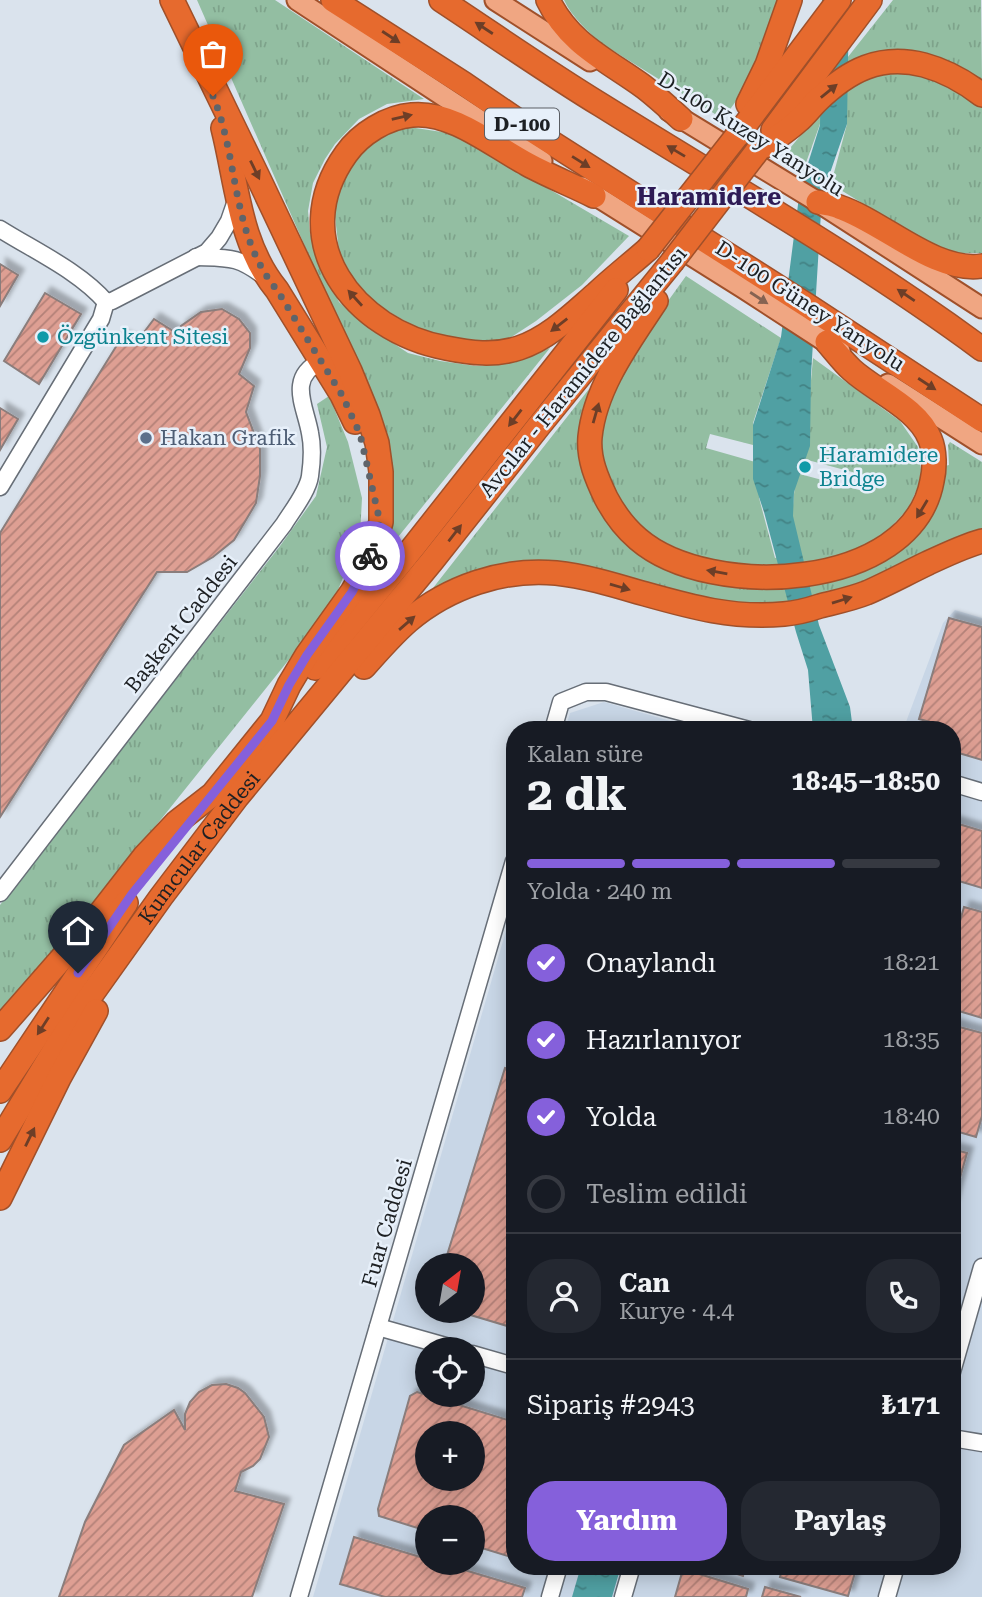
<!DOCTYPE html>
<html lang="tr">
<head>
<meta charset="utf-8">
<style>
  :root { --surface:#171b24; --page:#242831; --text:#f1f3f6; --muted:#9ea1a6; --line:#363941; --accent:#8560db }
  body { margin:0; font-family:"Roboto Serif",serif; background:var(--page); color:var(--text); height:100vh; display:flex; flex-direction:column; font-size:26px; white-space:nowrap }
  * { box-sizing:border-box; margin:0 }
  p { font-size:23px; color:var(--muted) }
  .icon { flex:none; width:38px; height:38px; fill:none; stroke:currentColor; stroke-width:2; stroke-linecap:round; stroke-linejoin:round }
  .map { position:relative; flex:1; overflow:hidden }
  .sheet { position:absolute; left:506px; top:721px; width:455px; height:854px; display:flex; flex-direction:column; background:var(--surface); border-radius:28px; box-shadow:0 4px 18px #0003 }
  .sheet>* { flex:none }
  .needle { width:46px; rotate:31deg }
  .buttons { position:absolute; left:415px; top:1253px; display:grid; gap:14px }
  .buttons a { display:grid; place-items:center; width:70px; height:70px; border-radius:50%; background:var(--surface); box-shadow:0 4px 18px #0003; font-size:35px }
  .pin { position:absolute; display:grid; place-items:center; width:60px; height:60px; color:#fff; margin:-72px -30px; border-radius:50% 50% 50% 0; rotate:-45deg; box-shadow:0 0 7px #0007 }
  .pin .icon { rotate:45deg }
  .courier { position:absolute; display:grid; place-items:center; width:70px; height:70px; margin:-35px; border:5px solid #8560db; border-radius:50%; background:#fff; color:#222; box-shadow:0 2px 9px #0007 }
  .summary em { font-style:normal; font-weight:700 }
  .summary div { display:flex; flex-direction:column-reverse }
  .summary { display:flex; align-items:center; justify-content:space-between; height:119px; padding:0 21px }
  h1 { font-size:46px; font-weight:700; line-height:52px }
  .bar { display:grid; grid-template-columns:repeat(4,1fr); gap:10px 7px; align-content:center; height:84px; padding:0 21px }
  .bar i { height:9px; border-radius:5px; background:var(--line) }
  .bar .current { background:var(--accent) }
  .bar p { grid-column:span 4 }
  .line { display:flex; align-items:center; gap:18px; padding:0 21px; border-top:2px solid var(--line) }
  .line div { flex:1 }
  .round { display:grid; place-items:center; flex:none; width:74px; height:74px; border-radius:28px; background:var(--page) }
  ol { padding:0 21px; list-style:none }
  li { display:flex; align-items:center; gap:21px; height:77px }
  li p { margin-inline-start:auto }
  li .icon { padding:7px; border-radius:50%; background:var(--accent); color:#fff; stroke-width:4 }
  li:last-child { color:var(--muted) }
  li i { width:38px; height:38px; border:4px solid var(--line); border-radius:50% }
  .button { display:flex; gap:14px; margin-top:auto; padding:14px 21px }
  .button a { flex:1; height:80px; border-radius:28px; background:var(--accent); color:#fff; font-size:28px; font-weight:700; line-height:80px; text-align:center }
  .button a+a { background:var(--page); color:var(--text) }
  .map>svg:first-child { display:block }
  .built { fill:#c8d6e6; fill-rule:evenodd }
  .grass { fill:url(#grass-tufts) }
  .water { fill:url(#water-ripples) }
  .building { fill:url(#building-hatch); stroke:#8a7d7b; stroke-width:2; fill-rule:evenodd; filter:url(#shadow) }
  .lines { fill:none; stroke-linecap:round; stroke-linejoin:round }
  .minor-casing { stroke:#676e77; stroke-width:19 }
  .major-casing { stroke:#a0502a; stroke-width:23 }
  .highway-casing { stroke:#a0502a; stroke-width:26 }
  .minor { stroke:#fff; stroke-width:16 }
  .major { stroke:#f0a682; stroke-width:19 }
  .highway { stroke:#e66a2e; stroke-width:23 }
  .highway-bridge-casing { stroke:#a0502a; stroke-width:26; stroke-linecap:butt }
  .highway-bridge { stroke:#e66a2e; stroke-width:23 }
  .oneway { fill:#6d3e27 }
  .oneway2 { fill:#866352 }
  .done { stroke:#5f646a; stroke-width:7; stroke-dasharray:0 12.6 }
  .route { stroke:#8560db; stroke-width:9 }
  .culture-dot { fill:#0f9aa8; stroke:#e7f0fa; stroke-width:2.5 }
  .service-dot { fill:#5c6f8a; stroke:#e7f0fa; stroke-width:2.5 }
  .labels { text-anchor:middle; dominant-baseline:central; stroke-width:5; stroke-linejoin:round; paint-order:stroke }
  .shield { fill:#e7f0fa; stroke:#5a5e64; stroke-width:2 }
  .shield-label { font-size:19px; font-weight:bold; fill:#1d2023 }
  .street-label { font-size:21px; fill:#1d2023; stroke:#e7f0fa }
  .culture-label { font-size:21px; fill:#0d838f; stroke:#e7f0fa; text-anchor:start }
  .service-label { font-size:21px; fill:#4e5e75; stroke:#e7f0fa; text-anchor:start }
  .quarter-label { font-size:24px; font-weight:bold; fill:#2e1b55; stroke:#e7f0fa }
</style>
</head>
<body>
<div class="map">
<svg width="982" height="1597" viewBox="0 0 982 1597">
  <defs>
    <pattern id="grass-tufts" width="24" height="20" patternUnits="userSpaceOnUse" patternTransform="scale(1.75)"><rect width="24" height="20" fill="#93bea2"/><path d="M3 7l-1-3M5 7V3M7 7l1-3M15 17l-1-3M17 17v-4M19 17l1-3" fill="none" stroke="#7ea38b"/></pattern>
    <pattern id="water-ripples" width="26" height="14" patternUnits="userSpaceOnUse" patternTransform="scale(1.75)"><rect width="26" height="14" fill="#50a0a3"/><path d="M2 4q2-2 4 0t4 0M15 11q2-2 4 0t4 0" fill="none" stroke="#428284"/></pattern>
    <pattern id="building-hatch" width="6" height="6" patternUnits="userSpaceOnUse" patternTransform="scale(1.75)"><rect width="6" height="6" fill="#de9f93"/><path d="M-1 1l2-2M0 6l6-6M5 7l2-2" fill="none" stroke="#b38178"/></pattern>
    <filter id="shadow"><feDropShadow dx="6" dy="-6" stdDeviation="2" flood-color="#0004"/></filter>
  </defs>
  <rect width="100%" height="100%" fill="#dae3ed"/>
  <g class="built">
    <path d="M955,610L982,618V1597H313L514,903V1566H952V730H903L943,623ZM427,1265H472V1311H427ZM427,1349H472V1395H427ZM427,1433H472V1479H427ZM427,1517H472V1563H427Z"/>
    <path d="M604,702L702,730H565L570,713Z"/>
  </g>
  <g class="grass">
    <path d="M197,0H275L424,99L387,104L359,119L335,144L325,159L313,183L308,211L310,233L324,271L339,302L363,323L408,353L440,361L476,366L505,363L550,348L382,557L391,517V484L390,453L381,420Z"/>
    <path d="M564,0H778L774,21L744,90L723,119L599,42C586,29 572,17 564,0Z"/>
    <path d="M893,0H981L982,82C949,64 917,42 877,54C865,58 853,63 840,67Z"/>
    <path d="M887,71L938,77L982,103V255L981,253H948L935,248L831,184L847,124H820L803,171L782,158C799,137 817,115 838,97C852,85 870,78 887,71Z"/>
    <path d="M409,127L455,134L629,236L582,285L536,321L507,340L477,343L434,338L374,303L351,275L339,251L335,217L338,187L352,158L373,139Z"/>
    <path d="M686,276L781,338L753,423L757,446L710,434L706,448L766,465L759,498L775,558L798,551L792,516L796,473L863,491L867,476L804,459L813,358L900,421L918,447L922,478L908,509L888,530L855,552L818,562L749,568L692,555L649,535L621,508L605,479L600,433L607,402L632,351Z"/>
    <path d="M589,389L581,432L594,498L686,574L881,560C890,555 901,550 909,543C933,521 943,497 945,466L949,465L948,445L950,442L982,462V529L853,587L795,603L760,605L699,597L574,563L528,560L484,569L433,588Z"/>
    <path d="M329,396L348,442L362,498L360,536L331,607L110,883L18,993L0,1011V905L280,546L316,496L327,447L317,404Z"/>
  </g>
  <g class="water">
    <path d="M822,0H849L847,124L822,196L811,375L810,446L794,492L793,516L819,625L850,707L853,730H813L808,670L796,632L764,512L753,479V425L781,337L800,189L820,125Z"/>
    <path d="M581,1566H621L612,1597H572Z"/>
  </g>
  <g class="building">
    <path d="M0,264L18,275L0,306Z"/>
    <path d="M45,293L81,314L39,384L4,361Z"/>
    <path d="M222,309L239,319L250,333V348L239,374L254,386L246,412L260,449V476L256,503L234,540L213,557L187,572H157L0,817V533L122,337L135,344L154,319L178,334L181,326L201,312Z"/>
    <path d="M0,408L18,419L0,450Z"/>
    <path d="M949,618L982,627V760L952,751V730H932L934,723L919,719Z"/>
    <path d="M952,822L982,831V888L952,879Z"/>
    <path d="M964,907L982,912V1018L952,1009V949Z"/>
    <path d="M952,1025L982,1033V1116L976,1137L952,1130Z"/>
    <path d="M505,1068L514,1071V1328L457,1311H472V1265H444Z"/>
    <path d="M952,1149L967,1153L952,1206Z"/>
    <path d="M226,1384L238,1388L245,1393L264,1417L269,1437L260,1459L253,1466L241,1472L235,1491L284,1504L252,1597H59L85,1522L124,1445L174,1410L185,1430V1414L190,1402L199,1392L212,1385Z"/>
    <path d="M417,1392L514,1422V1558L472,1545V1517H427V1531L379,1516L378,1509L410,1396ZM427,1433H472V1479H427Z"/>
    <path d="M354,1537L427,1559V1563H441L525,1588L522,1597H385L340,1584Z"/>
    <path d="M712,1566H745L743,1576Z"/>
    <path d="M783,1566H857L848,1596L780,1577Z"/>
    <path d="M683,1569L748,1589L746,1597H675Z"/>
    <path d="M765,1587L801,1597H762Z"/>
  </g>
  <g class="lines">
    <defs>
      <g id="minor">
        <path d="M0,229C35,251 79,271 106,302"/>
        <path d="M196,257C229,258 238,256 265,277"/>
        <path d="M106,302L112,301L207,252L219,238L229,221L237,198"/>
        <path d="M0,487L101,319L106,302"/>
        <path d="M553,730L561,702L586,692H606L749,730"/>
        <path d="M952,783L982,792"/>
        <path d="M0,893L284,524C292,511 308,491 310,476C312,462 313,447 310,433C305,405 287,378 321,361"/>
        <path d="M378,1327L456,1349"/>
        <path d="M472,1354L514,1366"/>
        <path d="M952,1372L982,1267"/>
        <path d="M952,1438L982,1443"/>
        <path d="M299,1597L514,861"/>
        <path d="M550,1597L559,1566"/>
        <path d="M623,1597L632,1566"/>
        <path d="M887,1597L896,1566"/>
      </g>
      <g id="major">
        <path d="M297,0L542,161"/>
        <path d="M495,0L590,61"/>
        <path d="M669,111L818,202L982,308"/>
        <path d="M582,187L743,288L840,351"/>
        <path d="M888,384L982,444"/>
      </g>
      <g id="highway">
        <path d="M333,0L464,84L527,127L808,306L982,420"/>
        <path d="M441,0C494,35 547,72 601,105C729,185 860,259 982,349"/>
        <path d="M548,0C569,44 607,60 644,87C657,97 669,108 681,119"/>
        <path d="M748,104L767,65L790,0"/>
        <path d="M223,128C237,183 239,244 277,290L342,395L355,422"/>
        <path d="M773,130L870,0"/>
        <path d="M736,137L839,0"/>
        <path d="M758,150C772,141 786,132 798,121C805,115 810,108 817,101C849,70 880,54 924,65C946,71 964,81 982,95"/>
        <path d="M594,196C572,185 549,176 527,164C493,146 452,111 412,115C387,117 360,134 346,154C284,241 354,331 446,348C470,353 495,356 519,348C549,338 573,314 596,294C613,278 631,264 648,249"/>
        <path d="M818,202C825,204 833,204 839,207C884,222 934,273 982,266"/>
        <path d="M656,301C629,342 595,387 590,437C588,459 597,479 606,498C614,513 625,528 638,539C710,601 912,591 932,481C935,468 935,451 930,439C918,408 875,391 852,370C843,362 835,351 827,342"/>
        <path d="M364,667C378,651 392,635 408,621C448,587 503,568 556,573C584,576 611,584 638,592C688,606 731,619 784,614C797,613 808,610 820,606C835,602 851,599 866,593C887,584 907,573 928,563C945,555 964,546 982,541"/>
        <path d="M315,668L415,545L616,290"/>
        <path d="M0,1029L91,925L144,857L177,822L213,794L272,721L289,685L307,655L352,592L362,575L373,549L381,522V472L377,443L368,415L350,371L258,177L172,0"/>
        <path d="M0,1091L126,903"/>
        <path id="s1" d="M0,1140L57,1046L89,998L161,897L237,797L432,561L538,427L672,262"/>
        <path d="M0,1198L59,1078L96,1011"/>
      </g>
    </defs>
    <use href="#minor" class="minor-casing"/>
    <use href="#major" class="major-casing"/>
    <use href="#highway" class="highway-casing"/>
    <use href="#minor" class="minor"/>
    <use href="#major" class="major"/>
    <use href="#highway" class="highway"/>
    <defs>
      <g id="highway-bridge">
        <path d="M648,249L736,137"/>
        <path d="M672,262L758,150"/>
      </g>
    </defs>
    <use href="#highway-bridge" class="highway-bridge-casing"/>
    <use href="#highway-bridge" class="highway-bridge"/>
  </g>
  <defs><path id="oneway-solid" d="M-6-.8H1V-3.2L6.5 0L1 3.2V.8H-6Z" transform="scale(1.75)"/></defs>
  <g class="oneway">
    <use href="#oneway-solid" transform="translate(484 28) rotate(-147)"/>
    <use href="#oneway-solid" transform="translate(391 37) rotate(33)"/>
    <use href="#oneway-solid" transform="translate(829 91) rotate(-39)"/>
    <use href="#oneway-solid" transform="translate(402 117) rotate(-13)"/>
    <use href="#oneway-solid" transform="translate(676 151) rotate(-149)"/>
    <use href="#oneway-solid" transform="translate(581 162) rotate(32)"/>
    <use href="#oneway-solid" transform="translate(255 170) rotate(64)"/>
    <use href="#oneway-solid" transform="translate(906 295) rotate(-146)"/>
    <use href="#oneway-solid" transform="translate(355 298) rotate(-132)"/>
    <use href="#oneway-solid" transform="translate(559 325) rotate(142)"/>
    <use href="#oneway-solid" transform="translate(927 384) rotate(33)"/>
    <use href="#oneway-solid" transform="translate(596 413) rotate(-74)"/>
    <use href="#oneway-solid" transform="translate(515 418) rotate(128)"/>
    <use href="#oneway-solid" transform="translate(922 509) rotate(121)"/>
    <use href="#oneway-solid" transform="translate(455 533) rotate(-52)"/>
    <use href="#oneway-solid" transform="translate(717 572) rotate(-170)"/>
    <use href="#oneway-solid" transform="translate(620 587) rotate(16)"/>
    <use href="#oneway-solid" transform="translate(842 600) rotate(-17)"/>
    <use href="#oneway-solid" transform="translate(407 623) rotate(-41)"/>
    <use href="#oneway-solid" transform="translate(43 1026) rotate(123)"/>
    <use href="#oneway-solid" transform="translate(30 1137) rotate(-64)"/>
  </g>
  <use class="oneway2" href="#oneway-solid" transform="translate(759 298) rotate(33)"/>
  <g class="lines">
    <path class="done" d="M213,96C239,159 231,235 277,290L342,395L360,434L380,522L370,556"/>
    <path class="route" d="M78,973L132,894L272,721L289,685L307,655L352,592L370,556"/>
  </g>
  <g class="culture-dot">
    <circle cx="43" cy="337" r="7"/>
    <circle cx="805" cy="467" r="7"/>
  </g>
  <circle class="service-dot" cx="146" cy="438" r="7"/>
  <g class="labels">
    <rect class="shield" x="485" y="108.5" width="74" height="31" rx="5"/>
    <g class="shield-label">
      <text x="522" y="124">D-100</text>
    </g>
    <g class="street-label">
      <text transform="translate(751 134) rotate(32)">D-100 Kuzey Yanyolu</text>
      <text transform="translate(810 306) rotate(33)">D-100 Güney Yanyolu</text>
      <text transform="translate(583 372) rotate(-51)">Avcılar - Haramidere Bağlantısı</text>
      <text transform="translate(181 624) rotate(-52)">Başkent Caddesi</text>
      <text stroke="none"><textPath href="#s1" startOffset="354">Kumcular Caddesi</textPath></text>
      <text transform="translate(387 1223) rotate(-74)">Fuar Caddesi</text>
    </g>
    <g class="culture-label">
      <text x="57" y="337">Özgünkent Sitesi</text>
      <text x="819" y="455">Haramidere<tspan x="819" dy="24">Bridge</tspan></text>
    </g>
    <g class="service-label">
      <text x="160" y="438">Hakan Grafik</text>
    </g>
    <g class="quarter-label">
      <text x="709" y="197">Haramidere</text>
    </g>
  </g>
</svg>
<div class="buttons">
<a><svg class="needle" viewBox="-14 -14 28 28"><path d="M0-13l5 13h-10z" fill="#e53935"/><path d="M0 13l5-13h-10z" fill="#9ea1a6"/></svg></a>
<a><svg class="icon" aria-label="locate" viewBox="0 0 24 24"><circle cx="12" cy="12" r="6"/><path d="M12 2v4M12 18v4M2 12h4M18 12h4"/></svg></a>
<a>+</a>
<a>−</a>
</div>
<div class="pin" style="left:213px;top:96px;background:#ea580c"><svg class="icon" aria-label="bag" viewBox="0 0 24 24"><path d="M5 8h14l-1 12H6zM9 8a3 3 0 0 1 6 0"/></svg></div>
<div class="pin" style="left:78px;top:973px;background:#1f2937"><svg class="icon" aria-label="home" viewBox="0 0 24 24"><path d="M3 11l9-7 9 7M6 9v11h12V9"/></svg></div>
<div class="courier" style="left:370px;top:556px"><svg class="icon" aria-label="bike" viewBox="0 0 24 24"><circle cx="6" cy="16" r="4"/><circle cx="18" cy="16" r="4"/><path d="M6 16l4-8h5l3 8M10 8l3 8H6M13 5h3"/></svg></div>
<section class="sheet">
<div class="summary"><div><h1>2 dk</h1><p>Kalan süre</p></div><em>18:45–18:50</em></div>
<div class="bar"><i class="current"></i><i class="current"></i><i class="current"></i><i></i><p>Yolda · 240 m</p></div>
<ol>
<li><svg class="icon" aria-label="check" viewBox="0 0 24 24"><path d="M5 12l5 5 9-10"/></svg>Onaylandı<p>18:21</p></li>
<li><svg class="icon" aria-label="check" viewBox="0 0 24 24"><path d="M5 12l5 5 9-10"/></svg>Hazırlanıyor<p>18:35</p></li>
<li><svg class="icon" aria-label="check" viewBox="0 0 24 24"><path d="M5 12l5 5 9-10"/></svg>Yolda<p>18:40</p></li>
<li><i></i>Teslim edildi</li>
</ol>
<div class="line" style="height:126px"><a class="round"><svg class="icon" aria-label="person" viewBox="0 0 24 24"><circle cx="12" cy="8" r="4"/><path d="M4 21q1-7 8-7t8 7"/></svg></a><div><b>Can</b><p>Kurye · 4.4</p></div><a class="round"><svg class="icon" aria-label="phone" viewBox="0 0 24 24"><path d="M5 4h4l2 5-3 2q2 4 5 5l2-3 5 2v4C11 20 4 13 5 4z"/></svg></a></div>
<div class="line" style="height:91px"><div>Sipariş #2943</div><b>₺171</b></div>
<div class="button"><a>Yardım</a><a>Paylaş</a></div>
</section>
</div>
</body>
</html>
